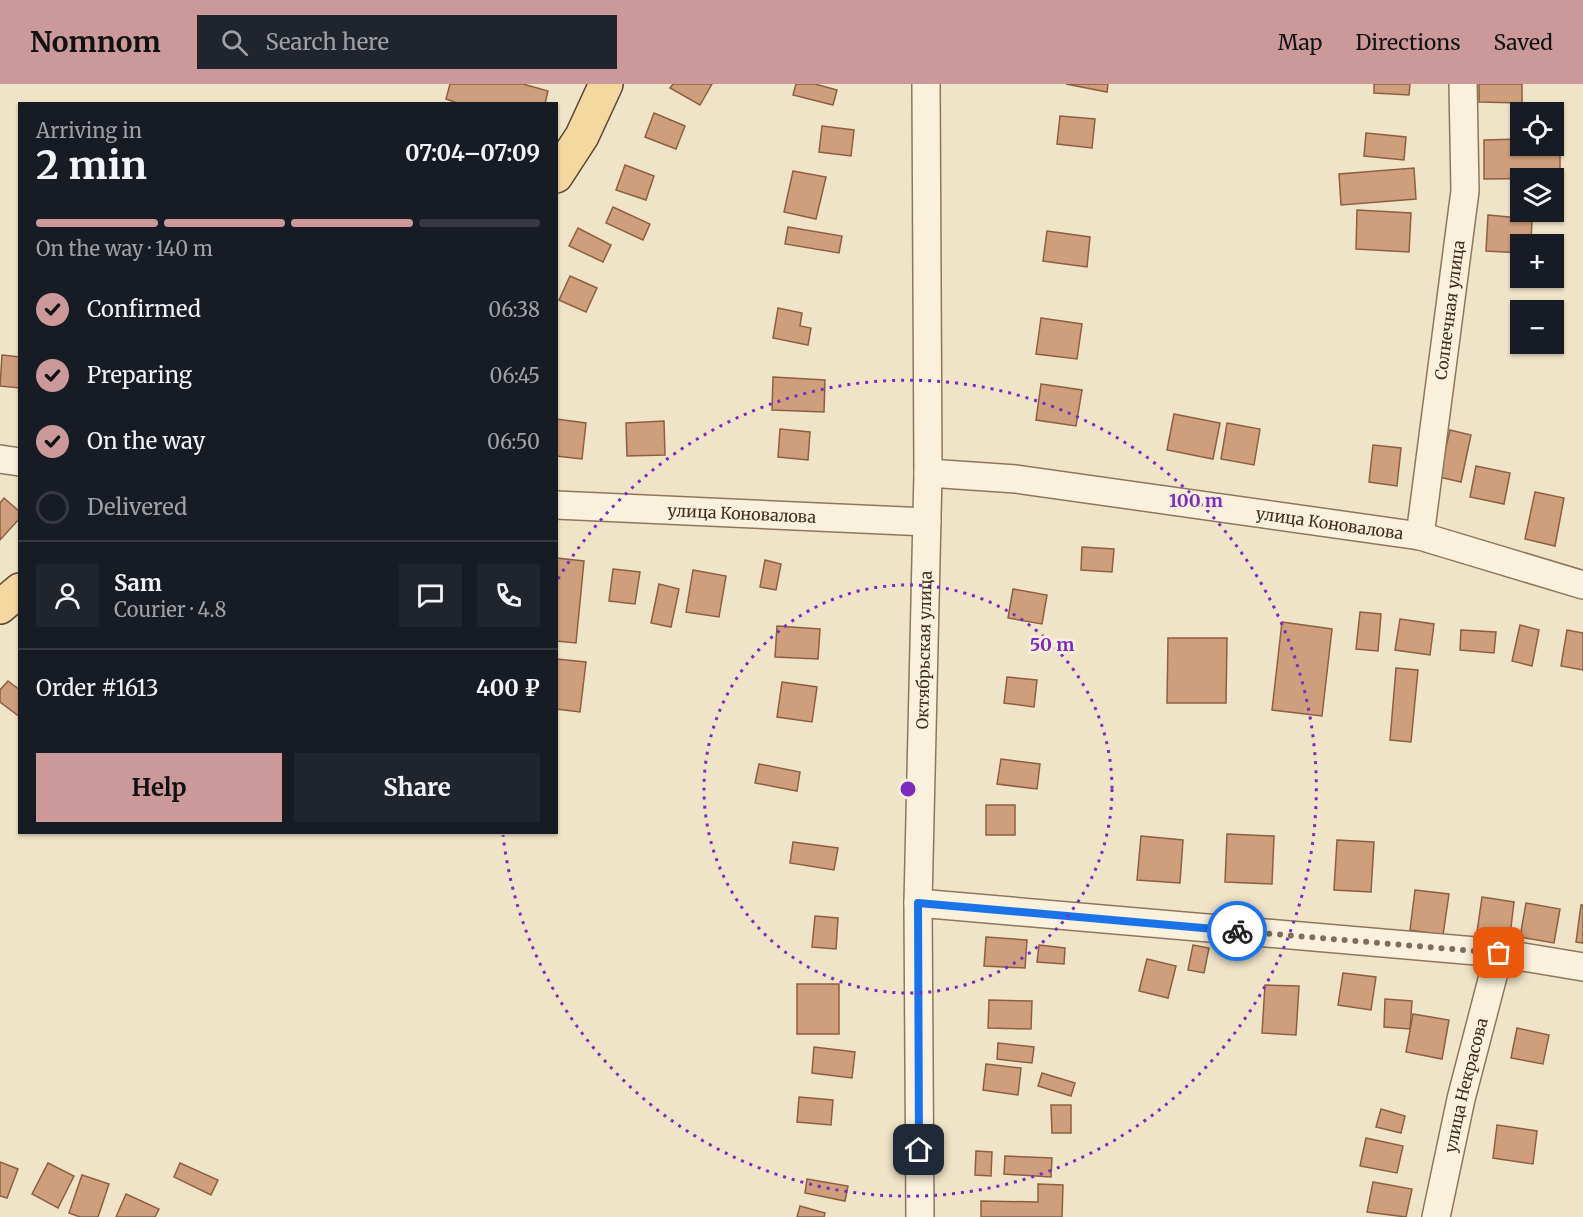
<!DOCTYPE html>
<html lang="en">
<head>
<meta charset="utf-8">
<style>
  :root { --surface:#171b24; --page:#20242c; --text:#f1f3f6; --muted:#9ea1a6; --line:#363941; --accent:#cc999b }
  body { margin:0; font-family:Merriweather,serif; background:var(--page); color:var(--text); height:100vh; display:flex; flex-direction:column; font-size:22px; white-space:nowrap }
  * { box-sizing:border-box; margin:0 }
  p { font-size:20px; color:var(--muted) }
  .icon { flex:none; width:33px; height:33px; fill:none; stroke:currentColor; stroke-width:2; stroke-linecap:round; stroke-linejoin:round }
  .map { position:relative; flex:1; overflow:hidden }
  .drawer { position:absolute; left:18px; top:18px; width:540px; height:732px; display:flex; flex-direction:column; background:var(--surface); border-radius:0px; box-shadow:0 2px 4px #0004 }
  .drawer>* { flex:none }
  .buttons { position:absolute; left:1510px; top:18px; display:grid; gap:12px }
  .buttons a { display:grid; place-items:center; width:54px; height:54px; border-radius:0px; background:var(--surface); box-shadow:0 2px 4px #0004; font-size:30px }
  .pin { position:absolute; display:grid; place-items:center; width:51px; height:51px; color:#fff; margin:-26px; border-radius:12px; box-shadow:0 3px 9px #0006 }
  .courier { position:absolute; display:grid; place-items:center; width:60px; height:60px; margin:-30px; border:4px solid #1a73e8; border-radius:50%; background:#fff; color:#222; box-shadow:0 2px 8px #0007 }
  .head em { font-style:normal; font-weight:700 }
  .head div { display:flex; flex-direction:column-reverse }
  .head { display:flex; align-items:center; justify-content:space-between; height:102px; padding:0 18px }
  h1 { font-size:39px; font-weight:700; line-height:45px }
  .bar { display:grid; grid-template-columns:repeat(4,1fr); gap:9px 6px; align-content:center; height:72px; padding:0 18px }
  .bar i { height:8px; border-radius:4px; background:var(--line) }
  .bar .active { background:var(--accent) }
  .bar p { grid-column:span 4 }
  .line { display:flex; align-items:center; gap:15px; padding:0 18px; border-top:2px solid var(--line) }
  .line div { flex:1 }
  .round { display:grid; place-items:center; flex:none; width:63px; height:63px; border-radius:0px; background:var(--page) }
  ol { padding:0 18px; list-style:none }
  li { display:flex; align-items:center; gap:18px; height:66px }
  li p { margin-inline-start:auto }
  li .icon { padding:6px; border-radius:50%; background:var(--accent); color:#111; stroke-width:4 }
  li:last-child { color:var(--muted) }
  li i { width:33px; height:33px; border:3px solid var(--line); border-radius:50% }
  .cta { display:flex; gap:12px; margin-top:auto; padding:12px 18px }
  .cta a { flex:1; height:69px; border-radius:0px; background:var(--accent); color:#111; font-size:24px; font-weight:700; line-height:69px; text-align:center }
  .cta a+a { background:var(--page); color:var(--text) }
  header { display:flex; align-items:center; gap:36px; box-sizing:border-box; height:84px; padding:0 30px; background:var(--accent); color:#111 }
  header strong { font-size:28px }
  nav { display:flex; gap:33px; margin-inline-start:auto; font-size:21px }
  .search { width:420px; height:54px; background:var(--page); display:flex; align-items:center; gap:15px; box-sizing:border-box; padding:0 21px; border-radius:0px; color:var(--muted); font-size:22px }
  .map>svg:first-child { display:block }
  .building { fill:#cf9f7d; stroke:#8d5f41; stroke-width:1.5 }
  .lines { fill:none; stroke-linecap:round; stroke-linejoin:round }
  .minor-casing { stroke:#8d765c; stroke-width:30 }
  .major-casing { stroke:#5b4430; stroke-width:36 }
  .minor { stroke:#faf1dc; stroke-width:27 }
  .major { stroke:#f3d9a0; stroke-width:33 }
  .done { stroke:#7c6e5b; stroke-width:6; stroke-dasharray:0 10.8 }
  .route { stroke:#1a73e8; stroke-width:8 }
  .ring { fill:none; stroke:#7b2cbf; stroke-width:3; stroke-dasharray:3 6 }
  .labels { text-anchor:middle; dominant-baseline:central; stroke-width:6; stroke-linejoin:round; paint-order:stroke }
  .street-label { font-size:16px; fill:#3d2e20; stroke:#f7eed8 }
  .centre { fill:#7b2cbf; stroke:#f7eed8; stroke-width:3 }
  .ring-label { font-size:18px; text-anchor:middle; font-weight:bold; fill:#7b2cbf; stroke:#f7eed8; stroke-width:6; stroke-linejoin:round; paint-order:stroke }
</style>
</head>
<body>
<header>
<strong>Nomnom</strong>
<div class="search"><svg class="icon" aria-label="search" viewBox="0 0 24 24"><circle cx="10" cy="10" r="6"/><path d="M15 15l6 6"/></svg>Search here</div>
<nav><a>Map</a><a>Directions</a><a>Saved</a></nav>
</header>
<div class="map">
<svg width="1583" height="1133" viewBox="0 0 1583 1133">
  <rect width="100%" height="100%" fill="#f0e4c8"/>
  <g class="building">
    <path d="M450,0H523L548,7L545,20H460L446,15Z"/>
    <path d="M673,0H712L700,21L670,4Z"/>
    <path d="M796,0H815L837,6L833,21L793,11Z"/>
    <path d="M1066,0H1108L1107,8Z"/>
    <path d="M1374,0H1410L1409,11L1374,9Z"/>
    <path d="M1479,0H1522V19L1479,18Z"/>
    <path d="M654,29L685,42L676,65L645,53Z"/>
    <path d="M1060,32L1095,35L1092,64L1057,60Z"/>
    <path d="M822,42L854,46L851,72L819,68Z"/>
    <path d="M1366,49L1406,53L1404,76L1364,72Z"/>
    <path d="M1560,54V94L1484,95V56L1521,55V62H1554V55Z"/>
    <path d="M625,81L654,92L646,116L616,106Z"/>
    <path d="M1414,84L1416,115L1341,121L1339,90Z"/>
    <path d="M793,87L826,93L816,135L784,128Z"/>
    <path d="M613,123L650,140L643,156L606,139Z"/>
    <path d="M1357,126L1411,129L1409,168L1356,165Z"/>
    <path d="M1488,131L1532,135L1531,160H1521V169L1486,167Z"/>
    <path d="M788,143L842,152L839,169L785,160Z"/>
    <path d="M578,144L611,161L603,178L569,162Z"/>
    <path d="M1047,147L1090,153L1087,183L1043,177Z"/>
    <path d="M570,192L597,204L586,228L559,216Z"/>
    <path d="M778,224L802,229L800,242L811,244L808,261L773,254Z"/>
    <path d="M1041,234L1082,240L1077,275L1036,270Z"/>
    <path d="M2,271L20,273V304L0,302Z"/>
    <path d="M773,293L825,296L824,328L772,326Z"/>
    <path d="M1041,300L1082,306L1076,342L1036,336Z"/>
    <path d="M1174,330L1220,339L1213,375L1167,366Z"/>
    <path d="M556,335L586,339L582,375L556,372Z"/>
    <path d="M664,337L665,371L627,372L626,339Z"/>
    <path d="M1227,339L1260,345L1254,381L1221,375Z"/>
    <path d="M780,345L810,348L808,376L778,373Z"/>
    <path d="M1450,346L1471,351L1461,398L1439,393Z"/>
    <path d="M1373,361L1401,364L1397,402L1369,398Z"/>
    <path d="M1476,382L1510,389L1504,420L1470,413Z"/>
    <path d="M1535,408L1564,414L1555,462L1525,455Z"/>
    <path d="M4,414L20,428V434L0,456V419Z"/>
    <path d="M1082,463L1114,465L1112,488L1081,486Z"/>
    <path d="M556,474L584,477L576,559L556,557Z"/>
    <path d="M765,476L781,480L776,506L760,503Z"/>
    <path d="M613,485L640,488L635,520L609,517Z"/>
    <path d="M693,486L726,492L719,533L686,528Z"/>
    <path d="M659,500L679,505L671,543L651,539Z"/>
    <path d="M1013,505L1047,511L1042,540L1008,534Z"/>
    <path d="M1360,528L1381,530L1378,567L1356,565Z"/>
    <path d="M1400,535L1434,540L1430,571L1395,566Z"/>
    <path d="M1282,538L1332,545L1322,632L1272,626Z"/>
    <path d="M1520,541L1539,546L1532,582L1512,577Z"/>
    <path d="M777,542L820,545L818,575L775,573Z"/>
    <path d="M1461,546L1496,548L1494,569L1460,566Z"/>
    <path d="M1567,546L1583,549V586L1561,582Z"/>
    <path d="M1168,554H1227L1226,619H1167Z"/>
    <path d="M556,575L586,578L580,628L556,625Z"/>
    <path d="M1396,584L1418,586L1411,658L1390,656Z"/>
    <path d="M1007,593L1037,596L1034,623L1004,619Z"/>
    <path d="M8,597L20,606V633L0,618V606Z"/>
    <path d="M782,598L817,603L812,638L777,633Z"/>
    <path d="M1001,675L1040,680L1037,705L997,700Z"/>
    <path d="M759,680L800,688L797,707L755,699Z"/>
    <rect x="986" y="721" width="29" height="30"/>
    <path d="M1227,750L1274,752L1272,800L1225,798Z"/>
    <path d="M1141,752L1183,756L1180,799L1137,796Z"/>
    <path d="M1337,756L1374,758L1371,808L1334,806Z"/>
    <path d="M793,758L838,764L834,786L790,779Z"/>
    <path d="M1415,806L1449,810L1443,851L1410,846Z"/>
    <path d="M1482,813L1514,818L1509,860L1476,855Z"/>
    <path d="M1526,819L1560,825L1554,859L1520,853Z"/>
    <path d="M1581,821H1583V859L1576,858Z"/>
    <path d="M815,832L838,834L836,865L812,863Z"/>
    <path d="M986,853L1027,856L1025,884L984,882Z"/>
    <path d="M1039,861L1065,864L1064,880L1037,878Z"/>
    <path d="M1193,861L1209,864L1204,889L1188,886Z"/>
    <path d="M1147,875L1176,882L1168,914L1139,907Z"/>
    <path d="M1343,889L1376,893L1371,926L1338,921Z"/>
    <rect x="797" y="900" width="42" height="50"/>
    <path d="M1265,901L1299,902L1296,951L1262,949Z"/>
    <path d="M1385,915L1412,917L1410,945L1384,943Z"/>
    <path d="M989,916L1032,917L1031,945L988,944Z"/>
    <path d="M1413,930L1449,936L1442,975L1406,968Z"/>
    <path d="M1517,944L1549,951L1543,980L1511,974Z"/>
    <path d="M998,959L1034,963L1032,979L997,975Z"/>
    <path d="M814,963L855,968L852,994L812,989Z"/>
    <path d="M986,980L1021,984L1018,1011L983,1006Z"/>
    <path d="M1042,989L1075,999L1071,1012L1038,1002Z"/>
    <path d="M799,1013L833,1016L831,1041L797,1038Z"/>
    <path d="M1051,1021H1071V1049H1052Z"/>
    <path d="M1381,1025L1405,1032L1401,1049L1376,1043Z"/>
    <path d="M1497,1041L1537,1047L1533,1080L1493,1074Z"/>
    <path d="M1366,1054L1403,1062L1397,1089L1360,1082Z"/>
    <path d="M976,1067L992,1068L991,1092L975,1091Z"/>
    <path d="M1005,1072L1052,1074L1051,1093L1004,1090Z"/>
    <path d="M0,1078L18,1085L7,1114L0,1112Z"/>
    <path d="M48,1079L74,1092L58,1124L32,1110Z"/>
    <path d="M180,1079L218,1096L211,1111L174,1093Z"/>
    <path d="M82,1091L109,1100L98,1133H80L69,1129Z"/>
    <path d="M807,1095L848,1102L845,1117L805,1109Z"/>
    <path d="M1373,1098L1412,1105L1406,1133L1367,1128Z"/>
    <path d="M1038,1100L1063,1101L1062,1133H981V1117L1038,1118Z"/>
    <path d="M126,1110L159,1125L155,1133H116Z"/>
    <path d="M800,1122L825,1129L824,1133H797Z"/>
  </g>
  <g class="lines">
    <defs>
      <g id="minor">
        <path d="M0,375L20,378"/>
        <path id="s1" d="M928,389L1016,395L1420,452L1583,501"/>
        <path id="s2" d="M556,421L927,438"/>
        <path id="s3" d="M1420,452L1465,107L1463,0"/>
        <path d="M918,819L1499,869L1583,883"/>
        <path id="s4" d="M920,1133L918,819L928,389L926,0"/>
        <path id="s5" d="M1436,1133L1461,1015L1499,869"/>
      </g>
      <g id="major">
        <path d="M556,92L582,52L606,0"/>
        <path d="M0,523L20,506"/>
      </g>
    </defs>
    <use href="#minor" class="minor-casing"/>
    <use href="#major" class="major-casing"/>
    <use href="#minor" class="minor"/>
    <use href="#major" class="major"/>
  </g>
  <g class="lines">
    <path class="done" d="M1237,847L1499,869"/>
    <path class="route" d="M919,1066L918,819L1237,847"/>
  </g>
  <g class="ring">
    <circle cx="908" cy="705" r="204"/>
    <path d="M558 495A408 408 0 1 1 503 751"/>
  </g>
  <g class="labels">
    <g class="street-label">
      <text stroke="none"><textPath href="#s3" startOffset="228">Солнечная улица</textPath></text>
      <text stroke="none"><textPath href="#s2" startOffset="186">улица Коновалова</textPath></text>
      <text stroke="none"><textPath href="#s1" startOffset="405">улица Коновалова</textPath></text>
      <text stroke="none"><textPath href="#s4" startOffset="567">Октябрьская улица</textPath></text>
      <text stroke="none"><textPath href="#s5" startOffset="135">улица Некрасова</textPath></text>
    </g>
  </g>
  <circle cx="908" cy="705" r="9" class="centre"/>
  <g class="ring-label">
    <text x="1196" y="423">100 m</text>
    <text x="1052" y="567">50 m</text>
  </g>
</svg>
<div class="buttons">
<a><svg class="icon" aria-label="locate" viewBox="0 0 24 24"><circle cx="12" cy="12" r="6"/><path d="M12 2v4M12 18v4M2 12h4M18 12h4"/></svg></a>
<a><svg class="icon" aria-label="layers" viewBox="0 0 24 24"><path d="M12 4l9 5-9 5-9-5zM3 14l9 5 9-5"/></svg></a>
<a>+</a>
<a>−</a>
</div>
<div class="pin" style="left:1499px;top:869px;background:#ea580c"><svg class="icon" aria-label="bag" viewBox="0 0 24 24"><path d="M5 8h14l-1 12H6zM9 8a3 3 0 0 1 6 0"/></svg></div>
<div class="pin" style="left:919px;top:1066px;background:#1f2937"><svg class="icon" aria-label="home" viewBox="0 0 24 24"><path d="M3 11l9-7 9 7M6 9v11h12V9"/></svg></div>
<div class="courier" style="left:1237px;top:847px"><svg class="icon" aria-label="bike" viewBox="0 0 24 24"><circle cx="6" cy="16" r="4"/><circle cx="18" cy="16" r="4"/><path d="M6 16l4-8h5l3 8M10 8l3 8H6M13 5h3"/></svg></div>
<section class="drawer">
<div class="head"><div><h1>2 min</h1><p>Arriving in</p></div><em>07:04–07:09</em></div>
<div class="bar"><i class="active"></i><i class="active"></i><i class="active"></i><i></i><p>On the way · 140 m</p></div>
<ol>
<li><svg class="icon" aria-label="check" viewBox="0 0 24 24"><path d="M5 12l5 5 9-10"/></svg>Confirmed<p>06:38</p></li>
<li><svg class="icon" aria-label="check" viewBox="0 0 24 24"><path d="M5 12l5 5 9-10"/></svg>Preparing<p>06:45</p></li>
<li><svg class="icon" aria-label="check" viewBox="0 0 24 24"><path d="M5 12l5 5 9-10"/></svg>On the way<p>06:50</p></li>
<li><i></i>Delivered</li>
</ol>
<div class="line" style="height:108px"><a class="round"><svg class="icon" aria-label="person" viewBox="0 0 24 24"><circle cx="12" cy="8" r="4"/><path d="M4 21q1-7 8-7t8 7"/></svg></a><div><b>Sam</b><p>Courier · 4.8</p></div><a class="round"><svg class="icon" aria-label="chat" viewBox="0 0 24 24"><path d="M4 5h16v11H9l-5 4z"/></svg></a><a class="round"><svg class="icon" aria-label="phone" viewBox="0 0 24 24"><path d="M5 4h4l2 5-3 2q2 4 5 5l2-3 5 2v4C11 20 4 13 5 4z"/></svg></a></div>
<div class="line" style="height:78px"><div>Order #1613</div><b>400 ₽</b></div>
<div class="cta"><a>Help</a><a>Share</a></div>
</section>
</div>
</body>
</html>
